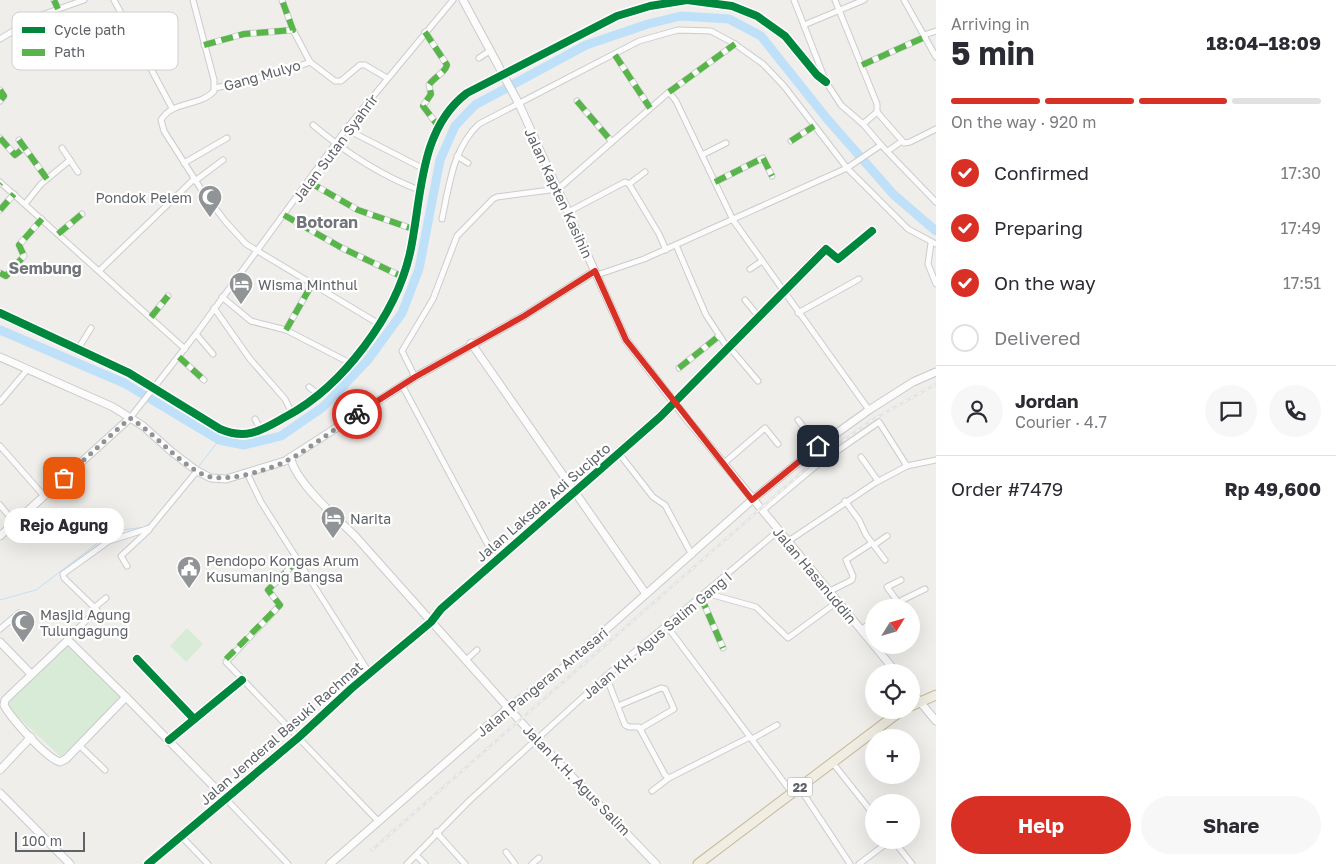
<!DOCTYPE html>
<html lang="en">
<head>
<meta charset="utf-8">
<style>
  :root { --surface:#fff; --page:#f7f7f7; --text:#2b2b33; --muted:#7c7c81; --line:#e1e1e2; --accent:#d93025 }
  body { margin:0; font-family:"Golos Text",sans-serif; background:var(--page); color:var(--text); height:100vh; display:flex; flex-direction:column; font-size:19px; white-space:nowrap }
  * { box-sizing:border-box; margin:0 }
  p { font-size:16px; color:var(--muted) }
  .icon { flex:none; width:28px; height:28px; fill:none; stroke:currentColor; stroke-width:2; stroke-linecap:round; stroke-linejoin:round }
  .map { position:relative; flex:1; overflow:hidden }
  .drawer { display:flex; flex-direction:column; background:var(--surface); width:400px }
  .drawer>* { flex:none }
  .needle { width:32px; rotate:53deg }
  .buttons { position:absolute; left:865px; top:599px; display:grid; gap:10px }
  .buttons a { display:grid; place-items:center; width:55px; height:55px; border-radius:50%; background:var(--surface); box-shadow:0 5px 20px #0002; font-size:25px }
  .scale { position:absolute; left:15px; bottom:12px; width:70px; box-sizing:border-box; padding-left:5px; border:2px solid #5f6368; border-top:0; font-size:14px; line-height:18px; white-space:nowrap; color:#5f6368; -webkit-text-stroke:4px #fff; paint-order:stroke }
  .pin { position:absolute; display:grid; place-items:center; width:42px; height:42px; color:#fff; margin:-21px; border-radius:10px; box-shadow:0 2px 8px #0006 }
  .courier { position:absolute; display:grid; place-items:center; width:50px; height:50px; margin:-25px; border:4px solid #d93025; border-radius:50%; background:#fff; color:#222; box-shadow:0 1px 6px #0007 }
  .bubble { position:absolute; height:35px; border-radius:18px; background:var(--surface); box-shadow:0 5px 20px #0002; font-size:16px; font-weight:700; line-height:35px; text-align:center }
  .overview em { font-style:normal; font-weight:700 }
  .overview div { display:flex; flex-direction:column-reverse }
  .overview { display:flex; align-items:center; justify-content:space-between; height:85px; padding:0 15px }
  h1 { font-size:32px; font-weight:700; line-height:38px }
  .bar { display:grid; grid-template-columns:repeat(4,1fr); gap:8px 5px; align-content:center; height:60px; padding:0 15px }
  .bar i { height:6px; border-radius:4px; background:var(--line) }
  .bar .on { background:var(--accent) }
  .bar p { grid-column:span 4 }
  .line { display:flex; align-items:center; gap:12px; padding:0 15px; border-top:1px solid var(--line) }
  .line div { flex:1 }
  .round { display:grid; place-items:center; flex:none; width:52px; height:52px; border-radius:26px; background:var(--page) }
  ol { padding:0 15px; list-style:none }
  li { display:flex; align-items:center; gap:15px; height:55px }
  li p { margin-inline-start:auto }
  li .icon { padding:5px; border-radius:50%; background:var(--accent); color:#fff; stroke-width:4 }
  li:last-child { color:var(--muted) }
  li i { width:28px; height:28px; border:2px solid var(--line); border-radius:50% }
  .primary-button { display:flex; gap:10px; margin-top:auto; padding:10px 15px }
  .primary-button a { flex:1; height:58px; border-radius:30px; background:var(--accent); color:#fff; font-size:20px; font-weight:700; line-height:58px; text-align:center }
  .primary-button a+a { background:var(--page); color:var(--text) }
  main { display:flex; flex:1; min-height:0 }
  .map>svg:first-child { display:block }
  .green { fill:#d8ebd6 }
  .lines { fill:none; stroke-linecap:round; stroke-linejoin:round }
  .stream { stroke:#bfe0f9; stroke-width:1 }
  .river { stroke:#bfe0f9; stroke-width:9 }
  .street-casing { stroke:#cbcccc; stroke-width:7 }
  .secondary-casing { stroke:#cacacb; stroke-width:9 }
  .highway-casing { stroke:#c8b996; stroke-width:11 }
  .street { stroke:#fdfcfc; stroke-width:5 }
  .secondary { stroke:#fdfcfc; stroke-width:7 }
  .highway { stroke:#f0ede3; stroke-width:9 }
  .rail-casing { stroke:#e4e4e4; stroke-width:3 }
  .rail { stroke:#fff; stroke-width:1; stroke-dasharray:4; stroke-linecap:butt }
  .quiet { stroke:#58b549; stroke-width:6; stroke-dasharray:12 6; stroke-linecap:butt }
  .cycleway-casing { stroke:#fff; stroke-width:11 }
  .cycleway { stroke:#00873e; stroke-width:8 }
  .done { stroke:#919496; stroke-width:5; stroke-dasharray:0 9 }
  .route { stroke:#d93025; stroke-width:6 }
  .labels { text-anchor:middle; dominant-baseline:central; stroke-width:4.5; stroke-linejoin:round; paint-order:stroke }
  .shield { fill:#fff; stroke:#8f9295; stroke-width:1 }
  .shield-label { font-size:12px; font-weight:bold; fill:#5f6368 }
  .street-label { font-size:14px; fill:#5f6368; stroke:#fff }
  .poi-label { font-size:14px; fill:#5f6368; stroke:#fff; text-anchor:start }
  .quarter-label { font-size:16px; font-weight:bold; fill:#70757a; stroke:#fff }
  .key { fill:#fff; stroke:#cfd0d2; stroke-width:1 }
  .key-label { font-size:14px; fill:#5f6368 }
</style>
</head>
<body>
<main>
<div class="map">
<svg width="936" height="864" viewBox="0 0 936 864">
  <rect width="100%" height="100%" fill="#efeeea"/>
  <g class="green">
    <path d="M187,628L203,644L186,662L170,646Z"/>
    <path d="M67,641L123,697L61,757L7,707L6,700Z"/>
  </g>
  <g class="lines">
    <g class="stream">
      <path d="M199,466L219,440"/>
      <path d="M0,600L36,590L99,542L122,530L145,527L153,521"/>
    </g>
    <path class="river" d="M0,330L124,383L219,440L244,445L281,436L323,407L367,361L402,313L419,269L440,160L455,126L475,105L586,45L648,24L681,16L729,19L761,36L828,120L894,195L936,231"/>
    <defs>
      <g id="street">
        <path d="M54,0L58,9"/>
        <path d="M114,0L172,108"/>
        <path d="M193,0L214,80V91C200,107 173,100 161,120L164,131L201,189L225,221L246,244L379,324"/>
        <path d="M794,0L826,82L841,105L863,124"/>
        <path d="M904,0L936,57"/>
        <path d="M804,25L864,0"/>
        <path d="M293,30L310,62L335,81H341L360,65H365L387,78"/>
        <path d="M425,32L447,65C445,73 434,77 429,85L431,94L423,106L439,127"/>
        <path d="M924,35L936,31"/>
        <path d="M0,39L36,17L84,0"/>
        <path d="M204,45L244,34L293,30L282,0"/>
        <path d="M615,55L650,108"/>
        <path d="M479,58L491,50"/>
        <path d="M862,65L925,37"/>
        <path d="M215,88L278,74L310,62"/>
        <path d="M0,90L4,96L0,101"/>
        <path d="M669,92L735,44"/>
        <path d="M577,101L612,142"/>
        <path d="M877,112L904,143L910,142L936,129"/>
        <path d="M313,125C345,152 380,175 419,190"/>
        <path d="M346,129L424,169"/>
        <path d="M0,138L15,155L24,148"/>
        <path d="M19,140L47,179"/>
        <path d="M791,141L814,126"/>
        <path d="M881,145L936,202"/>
        <path d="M62,148L78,172"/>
        <path d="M888,151L902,141"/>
        <path d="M702,155L726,143"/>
        <path d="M457,156L468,163"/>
        <path d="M184,163L227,138"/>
        <path d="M195,181L223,160"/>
        <path d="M0,182L185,349"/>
        <path d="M309,182L358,210L413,229"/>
        <path d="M715,182L763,158L772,176"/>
        <path d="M629,184L645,172"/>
        <path d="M25,204L41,184L70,160"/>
        <path d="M0,210L14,194"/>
        <path d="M568,212L625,182L629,184L659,234L666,250"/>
        <path d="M284,215L342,248L403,277"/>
        <path d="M442,219C449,186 453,148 479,124L639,41L678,30L711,31L735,44L763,64L784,86L847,168L908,229L936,244"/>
        <path d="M58,234L82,214"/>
        <path d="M931,243L928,264L936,284"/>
        <path d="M676,245L706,315L729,350"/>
        <path d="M750,269L762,261"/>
        <path d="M99,271L194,179"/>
        <path d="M0,273L6,276L8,274L24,256L19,245L42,219"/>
        <path d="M597,275L644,259L847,168L881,145L863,124L877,112V104L835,0"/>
        <path d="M222,297L251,321L286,330L350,363"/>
        <path d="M745,300L759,317"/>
        <path d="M214,308L250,359L285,399L292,413"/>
        <path d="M0,313L129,373L220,429C248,441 263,429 287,416C343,386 396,315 410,253C422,199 418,130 467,93L617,16L650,6L687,0L732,6L757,16L785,36L817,75L826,82"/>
        <path d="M798,313L859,279"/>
        <path d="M151,317L168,296"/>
        <path d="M286,330L312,284"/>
        <path d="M196,334L213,354"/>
        <path d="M730,348L758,381"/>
        <path d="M78,349L91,328"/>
        <path d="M179,357L204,380"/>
        <path d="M679,368L719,336"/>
        <path d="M415,377L402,351L433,299L457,236L493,199L497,197L558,189L669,92L676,101L733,220L869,410"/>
        <path d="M402,385L496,560"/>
        <path d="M309,387L319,395"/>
        <path d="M0,402L27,370"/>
        <path d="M674,403L826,249L838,259L872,231"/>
        <path d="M130,418L196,334L346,129L453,0"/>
        <path d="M255,419L261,430"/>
        <path d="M798,420L818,446"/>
        <path d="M0,446L44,496"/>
        <path d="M618,452L653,497L665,505L692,555"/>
        <path d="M861,457L878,481"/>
        <path d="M723,464L765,428L778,444"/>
        <path d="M247,473L261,502L370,674"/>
        <path d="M845,501L859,520L866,535L885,560"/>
        <path d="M0,505L15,523"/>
        <path d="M762,511L817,465L879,422L907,466"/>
        <path d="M787,542L875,483L907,466L936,460"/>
        <path d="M874,545L887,536"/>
        <path d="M297,561L268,590L280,605L226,662L378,821"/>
        <path d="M127,566L121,556L149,530"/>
        <path d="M828,592L852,580L853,576L846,560L872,543"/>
        <path d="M706,593L756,607L788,638L837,602"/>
        <path d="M701,597L723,648"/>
        <path d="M898,602L887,587L901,580"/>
        <path d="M95,607L106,598"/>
        <path d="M886,608L925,589"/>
        <path d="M666,625L792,793"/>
        <path d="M0,629L19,613"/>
        <path d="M861,630L874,620"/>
        <path d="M67,639L97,610L64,578L63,574L109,541L150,528L197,471"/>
        <path d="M137,659L194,719"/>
        <path d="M466,660L477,650"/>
        <path d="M606,676L625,725L629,727H639L665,775L669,778L750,737"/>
        <path d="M618,706L661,688L665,689L674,709L640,729"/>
        <path d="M752,739L777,725"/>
        <path d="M169,740L242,680"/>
        <path d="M79,745L105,770"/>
        <path d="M832,762L874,815"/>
        <path d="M799,787L850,864"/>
        <path d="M652,791L669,778"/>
        <path d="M225,798L288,864"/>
        <path d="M436,832L465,864"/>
        <path d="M181,836L208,864"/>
        <path d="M893,840L912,864"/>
        <path d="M506,852L515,864"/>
        <path d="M416,855L425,864"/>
        <path d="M407,864L469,801L606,676L778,531"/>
        <path d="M532,864L539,858"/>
        <path d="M859,864L891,840"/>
      </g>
      <g id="secondary">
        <path d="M463,0L519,104L626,340L687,419L896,672"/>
        <path d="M471,343L646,594"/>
        <path d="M0,357L113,407L143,426L172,452L197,471L211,478L226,479L285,461L415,377L524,316L595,271"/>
        <path d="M291,457C292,479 340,521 356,537L537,740L656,864"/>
        <path d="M0,536L130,418"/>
        <path d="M68,640L126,697L66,759L60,762C46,758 11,718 4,705L5,700Z"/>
        <path d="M0,642L31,674"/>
        <path d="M911,691L936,721"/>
        <path d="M126,697L225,798"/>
        <path d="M0,770L31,737"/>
        <path d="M0,793L70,864"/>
        <path d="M148,864L299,737L352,688L431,622L441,609L674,403"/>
        <path d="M330,864L509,707L555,675L752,500L816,448L869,410L913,382L936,372"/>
      </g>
      <g id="highway">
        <path d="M911,706L936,695"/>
        <path d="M698,864L902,710"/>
      </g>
    </defs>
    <use href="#street" class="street-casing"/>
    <use href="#secondary" class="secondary-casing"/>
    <use href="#highway" class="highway-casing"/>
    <use href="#street" class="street"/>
    <use href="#secondary" class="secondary"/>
    <use href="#highway" class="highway"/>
    <defs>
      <path id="rail" d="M372,850L816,460L872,420L936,384"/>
    </defs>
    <use href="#rail" class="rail-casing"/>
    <use href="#rail" class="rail"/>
    <g class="quiet">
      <path d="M54,0L58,9"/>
      <path d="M425,32L447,65C445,73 434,77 429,85L431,94L423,106L439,127"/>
      <path d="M204,45L244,34L293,30L282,0"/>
      <path d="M615,55L650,108"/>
      <path d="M862,65L925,37"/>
      <path d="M0,90L4,96L0,101"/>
      <path d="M669,92L735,44"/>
      <path d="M577,101L612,142"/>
      <path d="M0,138L15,155L24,148"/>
      <path d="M19,140L47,179"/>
      <path d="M791,141L814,126"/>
      <path d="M309,182L358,210L413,229"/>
      <path d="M715,182L763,158L772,176"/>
      <path d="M0,184L1,183"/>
      <path d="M0,210L14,194"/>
      <path d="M284,215L342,248L403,277"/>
      <path d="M58,234L82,214"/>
      <path d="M0,273L6,276L8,274L24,256L19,245L42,219"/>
      <path d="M151,317L168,296"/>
      <path d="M286,330L312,284"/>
      <path d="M179,357L204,380"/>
      <path d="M679,368L719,336"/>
      <path d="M701,597L723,648"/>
      <path d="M226,659L280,605L268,590L297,561"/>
    </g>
    <defs>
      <g id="cycleway">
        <path d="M0,313L129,373L220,429C248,441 263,429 287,416C343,386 396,315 410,253C422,199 418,130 467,93L617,16L650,6L687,0L732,6L757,16L785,36L817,75L826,82"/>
        <path d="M137,659L194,719"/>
        <path d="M169,740L242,680"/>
        <path d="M148,864L299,737L352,688L431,622L441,609L660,417L826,249L838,259L872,231"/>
      </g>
    </defs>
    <use href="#cycleway" class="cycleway-casing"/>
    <use href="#cycleway" class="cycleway"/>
  </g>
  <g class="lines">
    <path class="done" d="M64,478L130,418C156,434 175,460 202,474C221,484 260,472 280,464C303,454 334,429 357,414"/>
    <path class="route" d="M357,414L415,377L524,316L595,271L626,340L752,500L818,446"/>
  </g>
  <defs>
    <symbol id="mosque-pin" viewBox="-11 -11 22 30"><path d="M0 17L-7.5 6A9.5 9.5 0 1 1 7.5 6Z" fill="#919496" stroke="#fff"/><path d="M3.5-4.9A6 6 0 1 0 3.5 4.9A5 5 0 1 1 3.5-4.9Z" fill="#fff"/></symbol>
    <symbol id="hotel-pin" viewBox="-11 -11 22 30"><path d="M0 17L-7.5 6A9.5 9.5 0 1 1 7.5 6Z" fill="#919496" stroke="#fff"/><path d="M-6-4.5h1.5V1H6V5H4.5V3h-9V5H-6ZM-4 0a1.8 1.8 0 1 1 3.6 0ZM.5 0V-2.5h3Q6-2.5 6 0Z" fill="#fff"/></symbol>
    <symbol id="civic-pin" viewBox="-11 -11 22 30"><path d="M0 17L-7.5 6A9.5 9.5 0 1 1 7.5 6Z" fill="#919496" stroke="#fff"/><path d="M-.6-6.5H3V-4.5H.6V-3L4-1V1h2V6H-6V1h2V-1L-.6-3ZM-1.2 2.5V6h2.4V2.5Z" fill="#fff"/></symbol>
  </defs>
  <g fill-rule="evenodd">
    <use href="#mosque-pin" x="196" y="183" width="28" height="38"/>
    <use href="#hotel-pin" x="227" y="270" width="28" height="38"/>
    <use href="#hotel-pin" x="319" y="504" width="28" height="38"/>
    <use href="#civic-pin" x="175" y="554" width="28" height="38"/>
    <use href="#mosque-pin" x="9" y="608" width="28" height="38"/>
  </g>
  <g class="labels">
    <rect class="shield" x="787.5" y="777.5" width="25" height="19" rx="4"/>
    <g class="shield-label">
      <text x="800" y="787">22</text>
    </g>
    <g class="street-label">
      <text transform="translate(262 75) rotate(-16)">Gang Mulyo</text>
      <text transform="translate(335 148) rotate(-53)">Jalan Sutan Syahrir</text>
      <text transform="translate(559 193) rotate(65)">Jalan Kapten Kasihin</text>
      <text transform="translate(543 502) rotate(-41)">Jalan Laksda. Adi Sucipto</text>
      <text transform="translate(815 575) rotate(50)">Jalan Hasanuddin</text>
      <text transform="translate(657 635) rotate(-40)">Jalan KH. Agus Salim Gang I</text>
      <text transform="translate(542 682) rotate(-39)">Jalan Pangeran Antasari</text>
      <text transform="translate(281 733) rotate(-41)">Jalan Jenderal Basuki Rachmat</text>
      <text transform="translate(577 780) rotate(46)">Jalan K.H. Agus Salim</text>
    </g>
    <g class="poi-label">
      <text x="192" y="197" text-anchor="end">Pondok Pelem</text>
      <text x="258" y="284">Wisma Minthul</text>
      <text x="350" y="518">Narita</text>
      <text x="206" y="560">Pendopo Kongas Arum<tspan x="206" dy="16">Kusumaning Bangsa</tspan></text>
      <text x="40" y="614">Masjid Agung<tspan x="40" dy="16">Tulungagung</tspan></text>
    </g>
    <g class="quarter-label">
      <text x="327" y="222">Botoran</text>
      <text x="45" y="268">Sembung</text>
    </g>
  </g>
  <rect x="12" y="12" width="166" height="58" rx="8" class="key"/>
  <rect x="22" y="27" width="23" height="6" fill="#00873e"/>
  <rect x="22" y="49" width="23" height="7" fill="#58b549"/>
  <g class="key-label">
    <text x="54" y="35">Cycle path</text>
    <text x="54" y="57">Path</text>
  </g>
</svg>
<div class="buttons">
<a><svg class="needle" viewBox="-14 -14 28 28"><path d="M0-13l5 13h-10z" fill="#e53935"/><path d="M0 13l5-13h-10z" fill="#7c7c81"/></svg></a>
<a><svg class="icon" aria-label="locate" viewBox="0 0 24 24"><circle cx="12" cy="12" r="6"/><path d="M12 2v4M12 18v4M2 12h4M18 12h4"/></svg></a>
<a>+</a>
<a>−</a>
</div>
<div class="scale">100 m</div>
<div class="pin" style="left:64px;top:478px;background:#ea580c"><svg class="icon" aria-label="bag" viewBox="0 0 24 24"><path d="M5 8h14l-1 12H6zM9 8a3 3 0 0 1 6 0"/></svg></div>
<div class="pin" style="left:818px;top:446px;background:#1f2937"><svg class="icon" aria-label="home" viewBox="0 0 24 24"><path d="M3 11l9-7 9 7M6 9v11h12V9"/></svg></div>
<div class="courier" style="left:357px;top:414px"><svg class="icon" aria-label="bike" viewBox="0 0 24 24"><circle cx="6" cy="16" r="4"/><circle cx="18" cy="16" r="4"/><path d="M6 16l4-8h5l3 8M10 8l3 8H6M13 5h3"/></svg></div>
<div class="bubble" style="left:4px;top:508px;width:120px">Rejo Agung</div>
</div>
<section class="drawer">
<div class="overview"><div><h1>5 min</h1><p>Arriving in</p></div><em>18:04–18:09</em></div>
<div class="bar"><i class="on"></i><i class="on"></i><i class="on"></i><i></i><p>On the way · 920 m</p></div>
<ol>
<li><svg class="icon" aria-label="check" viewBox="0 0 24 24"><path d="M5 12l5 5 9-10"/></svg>Confirmed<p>17:30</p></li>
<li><svg class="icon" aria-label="check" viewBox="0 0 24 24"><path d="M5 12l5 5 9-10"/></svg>Preparing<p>17:49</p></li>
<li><svg class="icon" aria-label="check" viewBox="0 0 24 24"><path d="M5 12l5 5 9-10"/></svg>On the way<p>17:51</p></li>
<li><i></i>Delivered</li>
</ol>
<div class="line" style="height:90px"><a class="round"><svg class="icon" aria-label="person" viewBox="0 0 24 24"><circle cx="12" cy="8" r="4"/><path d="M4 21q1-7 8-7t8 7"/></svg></a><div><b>Jordan</b><p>Courier · 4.7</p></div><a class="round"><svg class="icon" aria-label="chat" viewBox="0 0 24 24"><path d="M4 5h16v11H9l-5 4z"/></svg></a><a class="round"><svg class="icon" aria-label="phone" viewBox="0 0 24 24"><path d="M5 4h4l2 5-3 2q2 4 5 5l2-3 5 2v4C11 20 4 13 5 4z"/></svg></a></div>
<div class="line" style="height:65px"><div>Order #7479</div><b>Rp 49,600</b></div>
<div class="primary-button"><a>Help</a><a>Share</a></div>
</section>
</main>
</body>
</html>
